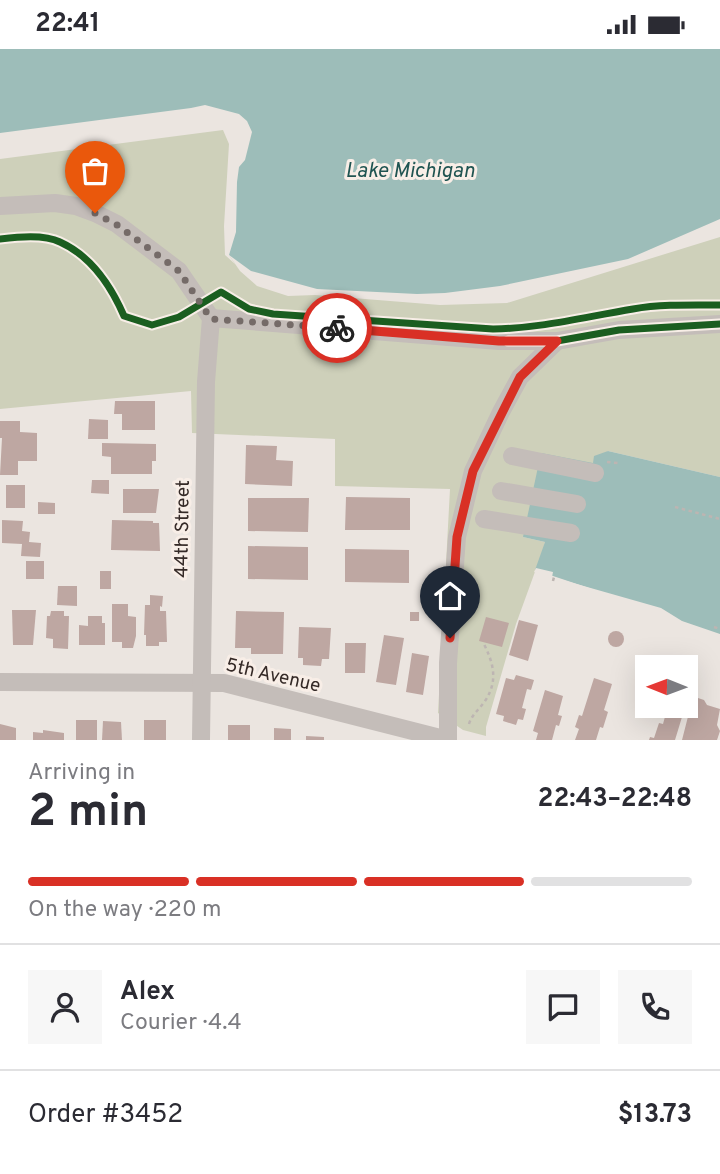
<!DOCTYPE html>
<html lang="en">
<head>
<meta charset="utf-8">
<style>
  :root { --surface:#fff; --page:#f7f7f7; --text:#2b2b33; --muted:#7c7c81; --line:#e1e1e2; --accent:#d93025 }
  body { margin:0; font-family:Overpass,sans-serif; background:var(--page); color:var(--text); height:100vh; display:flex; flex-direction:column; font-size:26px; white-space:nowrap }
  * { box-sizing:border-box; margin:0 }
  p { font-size:23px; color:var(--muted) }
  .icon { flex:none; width:38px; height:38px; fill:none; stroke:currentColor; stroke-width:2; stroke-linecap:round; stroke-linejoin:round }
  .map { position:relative; height:691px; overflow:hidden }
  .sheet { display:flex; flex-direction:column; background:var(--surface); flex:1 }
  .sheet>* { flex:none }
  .needle { width:46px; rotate:271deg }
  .tools { position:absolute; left:635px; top:606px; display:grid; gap:14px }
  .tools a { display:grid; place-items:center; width:63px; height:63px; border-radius:0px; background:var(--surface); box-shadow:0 7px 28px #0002; font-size:35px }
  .pin { position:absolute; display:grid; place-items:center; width:60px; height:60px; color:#fff; margin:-72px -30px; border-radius:50% 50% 50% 0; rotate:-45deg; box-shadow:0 0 7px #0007 }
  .pin .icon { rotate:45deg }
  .courier { position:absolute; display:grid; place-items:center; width:70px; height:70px; margin:-35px; border:5px solid #d93025; border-radius:50%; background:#fff; color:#222; box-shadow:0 2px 9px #0007 }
  .head em { font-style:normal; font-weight:700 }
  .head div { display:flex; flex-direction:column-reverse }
  .head { display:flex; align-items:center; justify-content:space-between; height:119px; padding:0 28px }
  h1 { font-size:46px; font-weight:700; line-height:52px }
  .bar { display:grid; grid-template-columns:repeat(4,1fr); gap:10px 7px; align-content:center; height:84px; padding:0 28px }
  .bar i { height:9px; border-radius:5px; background:var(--line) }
  .bar .on { background:var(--accent) }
  .bar p { grid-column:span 4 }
  .line { display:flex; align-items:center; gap:18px; padding:0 28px; border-top:2px solid var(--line) }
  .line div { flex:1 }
  .round { display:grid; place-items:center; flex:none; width:74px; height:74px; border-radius:0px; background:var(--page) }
  .status { display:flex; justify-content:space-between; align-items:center; height:49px; padding:0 35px; background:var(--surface); direction:ltr }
  .status svg { height:19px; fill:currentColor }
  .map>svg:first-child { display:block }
  .green { fill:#ced0ba }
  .water { fill:#9dbdb9 }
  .pier { fill:#ebe5e0 }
  .building { fill:#bea7a2 }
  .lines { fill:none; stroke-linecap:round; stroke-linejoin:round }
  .path { stroke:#bdb5b2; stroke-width:2.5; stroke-dasharray:3.5 3.5; stroke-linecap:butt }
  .minor { stroke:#c4bdb9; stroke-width:18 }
  .cycleway-casing { stroke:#f8eee7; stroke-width:11 }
  .cycleway { stroke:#1b5e20; stroke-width:7 }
  .done { stroke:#756b68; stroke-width:7; stroke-dasharray:0 12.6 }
  .route { stroke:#d93025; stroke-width:9 }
  .labels { text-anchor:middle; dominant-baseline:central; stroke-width:6; stroke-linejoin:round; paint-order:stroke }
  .street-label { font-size:19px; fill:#352a27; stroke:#f8eee7 }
  .water-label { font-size:21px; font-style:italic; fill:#1f5451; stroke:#f8eee7 }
</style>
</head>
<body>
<div class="status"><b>22:41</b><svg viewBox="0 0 49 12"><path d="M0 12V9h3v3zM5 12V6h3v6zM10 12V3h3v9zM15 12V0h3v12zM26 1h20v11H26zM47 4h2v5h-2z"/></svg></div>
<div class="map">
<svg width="720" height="691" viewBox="0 0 720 691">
  <rect width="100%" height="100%" fill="#ebe5e0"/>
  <path class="green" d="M225,77L233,95L229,206L240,222L257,237L288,247L315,246L440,256L507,254L720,188V428L608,402L593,414L523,488L545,493L544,498L516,575L486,678V687L463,681L438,664L450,440L335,437V390L192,384L191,342L0,360V107Z"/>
  <g class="water">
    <path d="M0,0H720V170L628,210L500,237L445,244L417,245L317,240L251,222L229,206L233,95L225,78L0,107Z"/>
    <path d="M608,402L720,428V589L655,561L535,521L545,493L523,488L541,404L593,414L594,407Z"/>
  </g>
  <g class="pier">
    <path d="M205,56L239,65L247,72L252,83L245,111L239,118L237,133L236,183L229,206L235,215L225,206L224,177L229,95L223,81L0,110V84L191,59Z"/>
    <path d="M536,519L553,523L552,528L661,559L682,572L720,585V593L685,580L653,564L534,523Z"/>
  </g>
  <g class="building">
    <path d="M115,352H155V381H122V365H114Z"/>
    <path d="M89,370L108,371V390H88Z"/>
    <path d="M0,372H20V383L37,384V412H18V426H0L2,389H0Z"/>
    <path d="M102,394L156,395V412H152V425H111V408L102,407Z"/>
    <path d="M246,396L277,397L276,411L293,412L292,437L245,435Z"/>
    <path d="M92,431H109V445L91,444Z"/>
    <rect x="6" y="436" width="19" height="23"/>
    <path d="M123,440H159L156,464H123Z"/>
    <path d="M346,448L410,449V481H345Z"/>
    <path d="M248,449H309L308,483L248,482Z"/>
    <path d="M38,453L55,454V465H38Z"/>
    <path d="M2,471L23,472L22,482L30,483L29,493L41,494L40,508L21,507L22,495L2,494Z"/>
    <path d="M112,471L153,472V474H159L160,502L111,501Z"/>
    <path d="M248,497L308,498V531L248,530Z"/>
    <path d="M345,500L409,501V534L345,533Z"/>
    <rect x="26" y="512" width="18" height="18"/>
    <rect x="100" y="522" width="11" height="18"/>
    <path d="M58,537H77V557L57,556Z"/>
    <path d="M150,546L163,547L162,558L160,557V562H166L167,593H159V597H146V586H144L145,556H150Z"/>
    <path d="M112,555H128V567L136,568V587L133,599H122V593H112Z"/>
    <path d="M12,561H36L33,596H13Z"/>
    <path d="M51,562H64V567H69L68,600L53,599V590L46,589L47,567H50Z"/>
    <path d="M236,562L284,563L283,605H251V599H235Z"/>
    <rect x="410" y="563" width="9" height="9"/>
    <path d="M88,567H102V574H105V596H79V576L88,577Z"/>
    <path d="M486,568L509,574L502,598L479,592Z"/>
    <path d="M519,571L538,576L528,612L509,606Z"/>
    <path d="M299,578L331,579L329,610H322L321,617L303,616V609H298Z"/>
    <circle cx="616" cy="590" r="8"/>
    <path d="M384,586L404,589L396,636L376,633Z"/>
    <path d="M345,594H366L365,624H345Z"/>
    <path d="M412,604L429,607L423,646L406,643Z"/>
    <path d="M516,626L534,631L531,641L527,640L522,659L526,660L523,671L518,670L516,676L503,672L504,667L496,665L506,629L514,631Z"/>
    <path d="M594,629L612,635L604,661L608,663L603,679L600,678L596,691H575L579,680L575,678L579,666L582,667Z"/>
    <path d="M545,641L563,647L558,666L562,667L559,677L556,676L552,691H536L538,684L533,682Z"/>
    <path d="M698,649L704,651L707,656L720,660L717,676L720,682L717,691H682L692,652Z"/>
    <path d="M666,664L682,668L675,691H649L650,688L654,689L659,674L663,675Z"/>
    <rect x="76" y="671" width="21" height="20"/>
    <rect x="144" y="671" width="22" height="20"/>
    <path d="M103,672L121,673L122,691H102Z"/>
    <path d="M0,675L16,679V691H0Z"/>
    <rect x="228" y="676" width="22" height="15"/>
    <path d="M274,679L291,680V691H274Z"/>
    <path d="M43,681L64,684V691H33V683L43,684Z"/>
    <path d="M306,687L324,688V691H306Z"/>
  </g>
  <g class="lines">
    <g class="path">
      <path d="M607,413L618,414"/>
      <path d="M675,458L720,470"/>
      <path d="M553,532L554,528"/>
      <path d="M714,578L720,580"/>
      <path d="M469,675C472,665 479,661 485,652C499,631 493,613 483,593"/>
    </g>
    <g class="minor">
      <path d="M0,157L55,154L76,157L95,164L117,175L179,222L211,269"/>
      <path d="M211,269L499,292H557L619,281L720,275"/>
      <path d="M512,407L595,424"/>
      <path d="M501,442L577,455"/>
      <path d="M484,470L571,484"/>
      <path d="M0,633L224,634L448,691"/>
      <path d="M201,691L206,333L211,269"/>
      <path d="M448,691V614L457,488L473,422L501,363L520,328L557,292"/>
    </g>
    <defs>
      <g id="cycleway">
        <path d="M0,190C17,188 44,185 60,193C91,207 111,237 124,267L152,276L179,268L221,243L249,260L273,265L493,280C544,279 584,268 633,260C661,255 692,256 720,256"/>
        <path d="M508,292H557L619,281L720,275"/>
      </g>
    </defs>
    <use href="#cycleway" class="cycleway-casing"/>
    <use href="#cycleway" class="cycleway"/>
  </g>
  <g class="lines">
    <path class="done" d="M95,164L117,176L179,222L211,270L337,279"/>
    <path class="route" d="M337,279L499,292H557L520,328L473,422L457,488L450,589"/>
  </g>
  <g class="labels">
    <g class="street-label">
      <text transform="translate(183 480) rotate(-89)">44th Street</text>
      <text transform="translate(273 627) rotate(13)">5th Avenue</text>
    </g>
    <g class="water-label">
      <text x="410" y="122">Lake Michigan</text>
    </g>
  </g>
</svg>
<div class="tools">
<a><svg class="needle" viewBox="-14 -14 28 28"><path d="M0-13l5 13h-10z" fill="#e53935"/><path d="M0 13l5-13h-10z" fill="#7c7c81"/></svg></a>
</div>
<div class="pin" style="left:95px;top:164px;background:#ea580c"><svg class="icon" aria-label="bag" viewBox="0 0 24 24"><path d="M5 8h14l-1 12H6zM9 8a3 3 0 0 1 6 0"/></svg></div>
<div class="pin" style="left:450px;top:589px;background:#1f2937"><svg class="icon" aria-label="home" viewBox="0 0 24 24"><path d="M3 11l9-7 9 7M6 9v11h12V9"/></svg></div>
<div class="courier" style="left:337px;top:279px"><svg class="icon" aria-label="bike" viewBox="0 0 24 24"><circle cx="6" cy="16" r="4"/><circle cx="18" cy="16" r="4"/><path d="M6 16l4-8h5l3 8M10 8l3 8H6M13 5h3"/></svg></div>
</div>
<section class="sheet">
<div class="head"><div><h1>2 min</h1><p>Arriving in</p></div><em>22:43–22:48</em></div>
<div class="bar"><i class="on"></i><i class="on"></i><i class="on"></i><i></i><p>On the way · 220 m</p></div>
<div class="line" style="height:126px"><a class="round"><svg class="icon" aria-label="person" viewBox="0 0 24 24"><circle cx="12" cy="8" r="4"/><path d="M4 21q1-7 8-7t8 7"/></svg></a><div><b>Alex</b><p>Courier · 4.4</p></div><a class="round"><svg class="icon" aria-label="chat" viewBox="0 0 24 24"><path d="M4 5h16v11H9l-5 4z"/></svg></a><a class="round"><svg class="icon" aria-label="phone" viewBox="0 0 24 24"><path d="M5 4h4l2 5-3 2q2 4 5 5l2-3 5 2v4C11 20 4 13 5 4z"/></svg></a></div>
<div class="line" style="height:91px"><div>Order #3452</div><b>$13.73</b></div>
</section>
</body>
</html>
